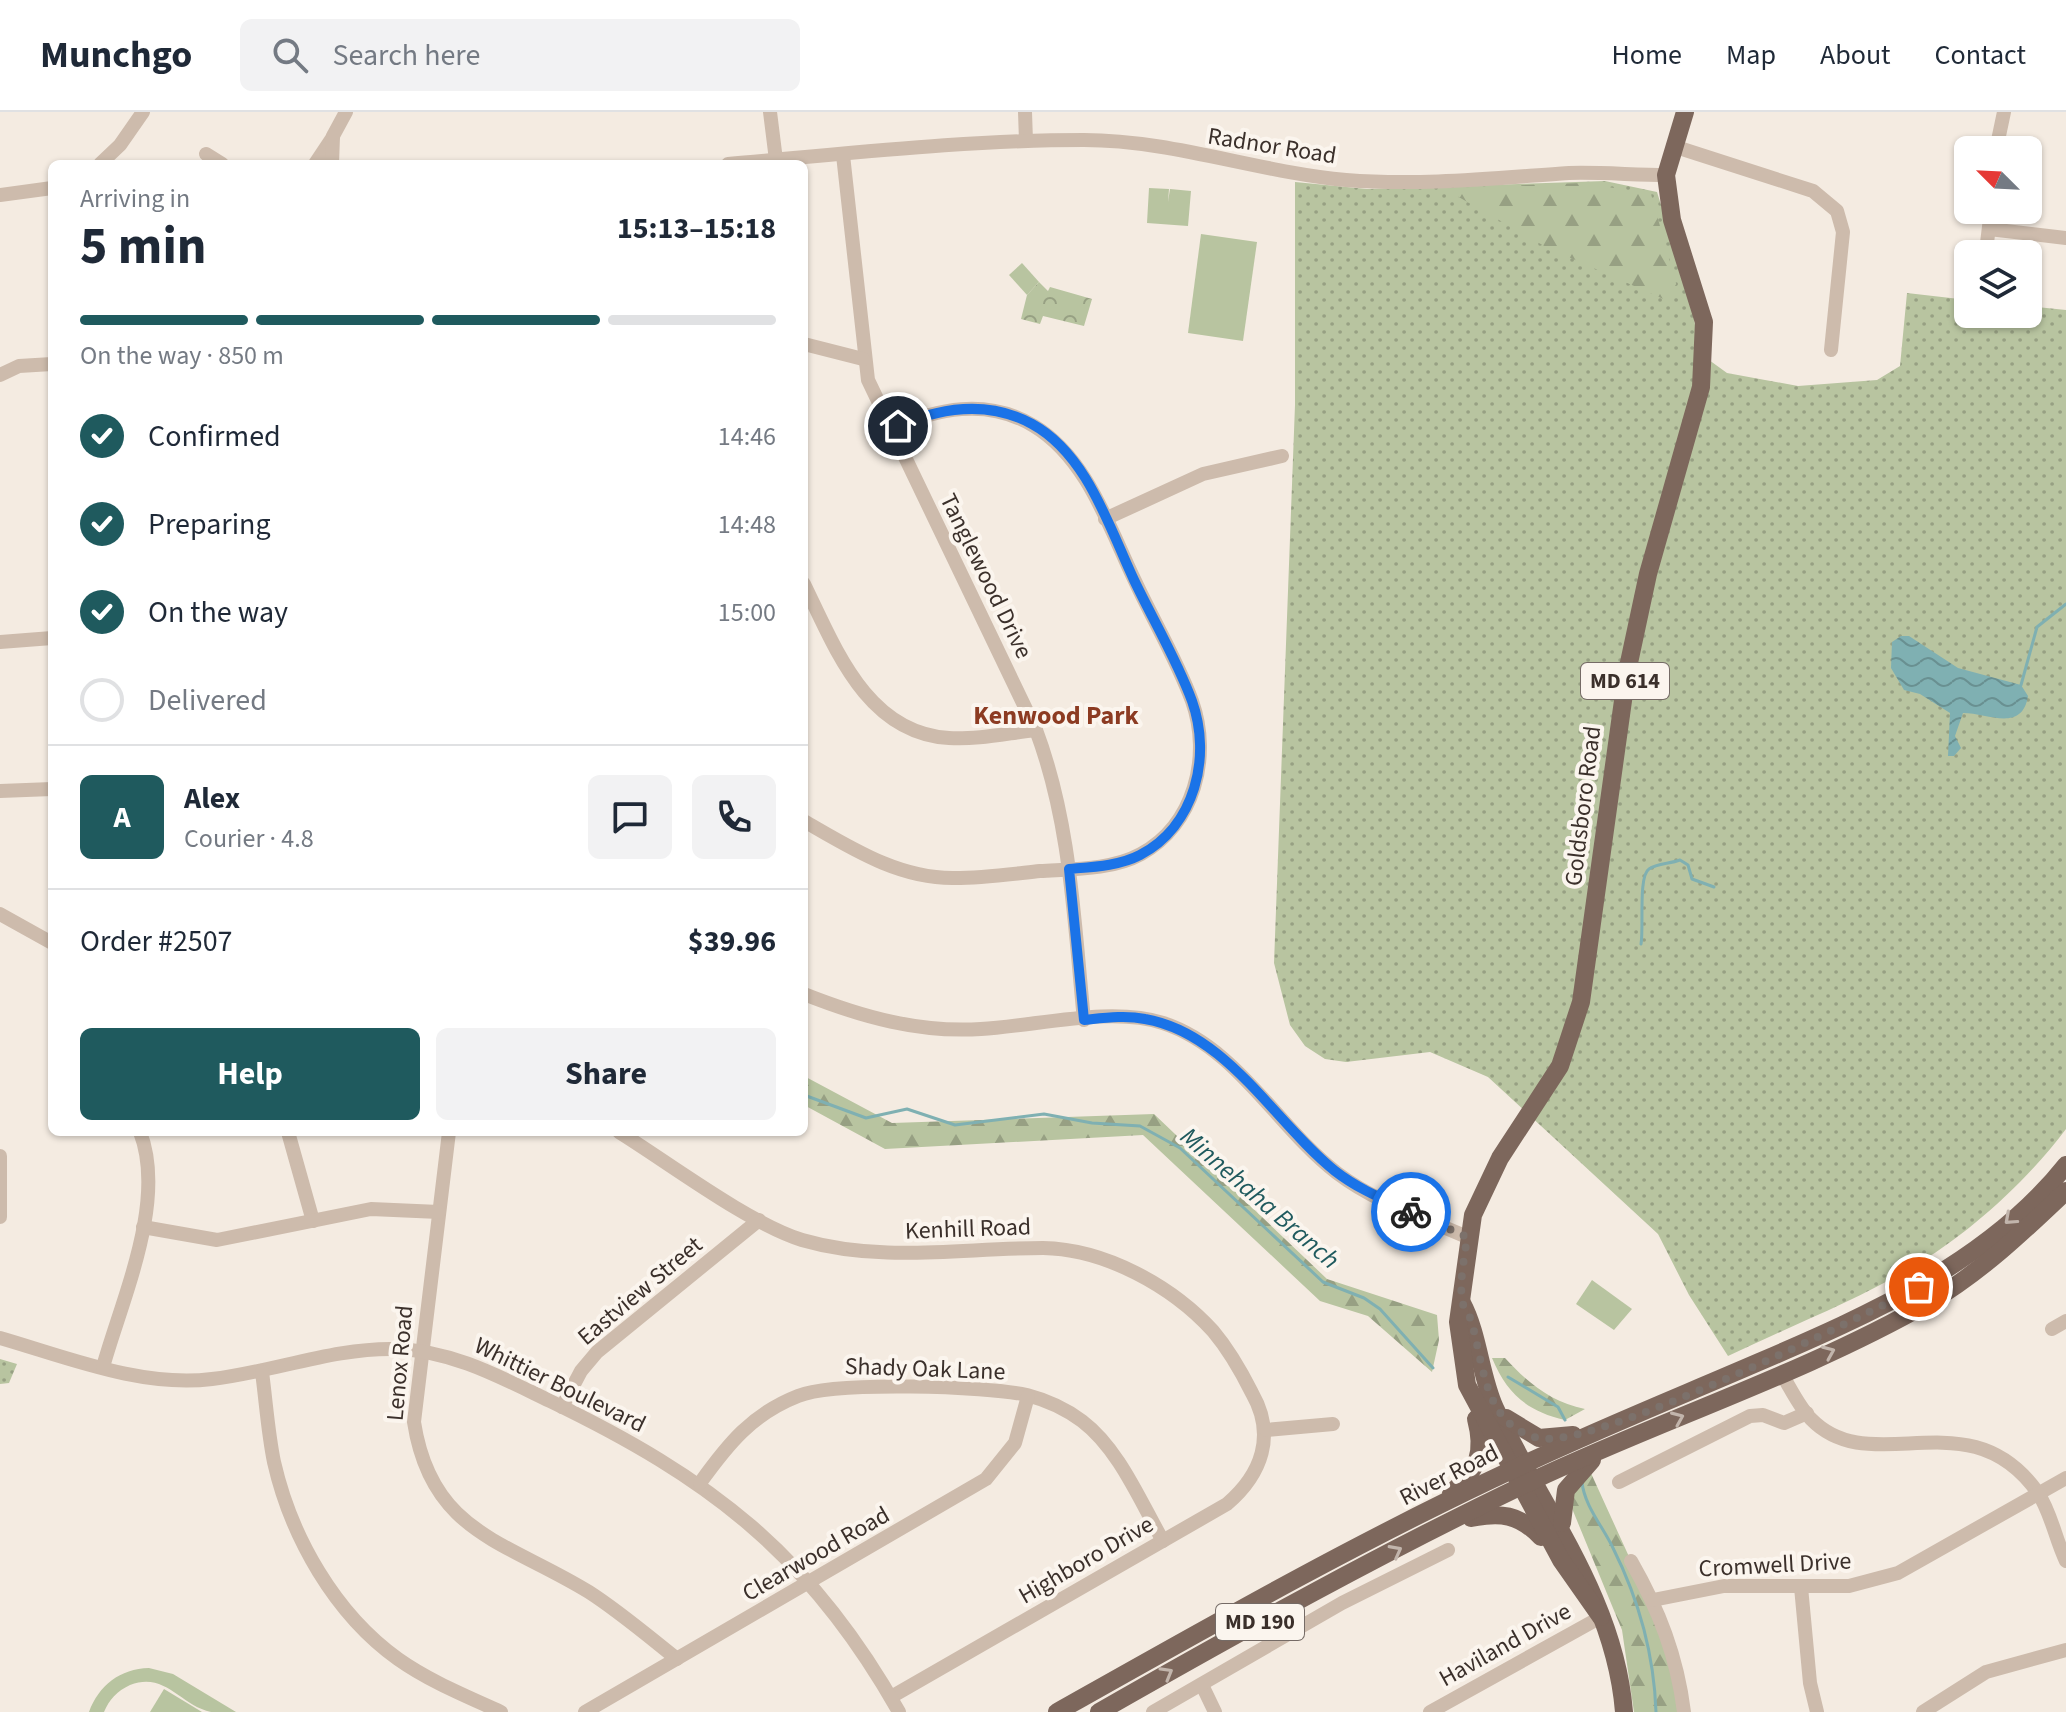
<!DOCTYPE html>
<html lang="en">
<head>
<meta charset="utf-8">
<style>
  :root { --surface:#fff; --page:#f2f2f3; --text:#1f2937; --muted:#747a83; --line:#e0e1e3; --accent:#1f5a5e }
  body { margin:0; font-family:"Source Sans 3",sans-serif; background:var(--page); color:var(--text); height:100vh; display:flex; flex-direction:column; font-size:30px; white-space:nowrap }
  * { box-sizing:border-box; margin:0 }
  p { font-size:26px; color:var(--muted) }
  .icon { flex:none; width:44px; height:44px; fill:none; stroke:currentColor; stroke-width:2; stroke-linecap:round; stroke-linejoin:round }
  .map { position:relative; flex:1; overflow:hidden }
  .details { position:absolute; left:48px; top:48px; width:760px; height:976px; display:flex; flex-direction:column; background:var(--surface); border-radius:12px; box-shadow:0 2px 6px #0004 }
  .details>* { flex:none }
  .needle { width:52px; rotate:294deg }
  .controls { position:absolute; left:1954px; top:24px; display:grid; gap:16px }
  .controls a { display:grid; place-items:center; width:88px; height:88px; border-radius:12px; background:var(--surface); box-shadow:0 2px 6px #0004; font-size:40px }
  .pin { position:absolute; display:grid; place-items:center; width:68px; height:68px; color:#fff; margin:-34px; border:4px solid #fff; border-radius:50%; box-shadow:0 2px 8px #0007 }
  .courier { position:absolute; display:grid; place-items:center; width:80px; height:80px; margin:-40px; border:6px solid #1a73e8; border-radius:50%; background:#fff; color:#222; box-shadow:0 2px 10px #0007 }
  .headline em { font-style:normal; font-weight:700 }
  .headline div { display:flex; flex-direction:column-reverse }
  .headline { display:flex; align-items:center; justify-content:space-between; height:136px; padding:0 32px }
  h1 { font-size:52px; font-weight:700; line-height:60px }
  .bar { display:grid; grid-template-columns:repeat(4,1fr); gap:12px 8px; align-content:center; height:96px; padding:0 32px }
  .bar i { height:10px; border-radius:6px; background:var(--line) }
  .bar .current { background:var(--accent) }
  .bar p { grid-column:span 4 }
  .line { display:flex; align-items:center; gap:20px; padding:0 32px; border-top:2px solid var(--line) }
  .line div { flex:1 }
  .round { display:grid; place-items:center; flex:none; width:84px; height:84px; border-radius:12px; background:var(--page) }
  ol { padding:0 32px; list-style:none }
  li { display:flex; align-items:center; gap:24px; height:88px }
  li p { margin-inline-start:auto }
  li .icon { padding:8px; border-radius:50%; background:var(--accent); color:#fff; stroke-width:4 }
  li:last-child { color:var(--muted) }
  li i { width:44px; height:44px; border:4px solid var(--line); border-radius:50% }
  .cta { display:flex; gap:16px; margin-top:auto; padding:16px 32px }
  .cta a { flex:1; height:92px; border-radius:12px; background:var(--accent); color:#fff; font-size:32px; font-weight:700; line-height:92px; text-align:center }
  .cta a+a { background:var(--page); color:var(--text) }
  header { display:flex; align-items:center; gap:48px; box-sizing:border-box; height:112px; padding:0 40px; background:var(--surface); border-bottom:2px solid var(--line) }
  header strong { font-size:38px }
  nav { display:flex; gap:44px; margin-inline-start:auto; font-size:28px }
  .search { width:560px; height:72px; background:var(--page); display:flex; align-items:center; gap:20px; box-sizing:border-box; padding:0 28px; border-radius:12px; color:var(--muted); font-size:30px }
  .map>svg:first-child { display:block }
  .grass { fill:url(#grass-dots) }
  .forest { fill:url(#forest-firs) }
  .park { fill:url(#park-crowns) }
  .garden { fill:#b8c4a0 }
  .water { fill:url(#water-waves) }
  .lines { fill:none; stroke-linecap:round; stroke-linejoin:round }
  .stream { stroke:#7fb0b2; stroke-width:3 }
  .minor { stroke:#cdbbac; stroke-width:14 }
  .major { stroke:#7d675c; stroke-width:18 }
  .oneway { stroke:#c2b5ac }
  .done { stroke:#7c716b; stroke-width:8; stroke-dasharray:0 14.4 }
  .route { stroke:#1a73e8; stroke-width:10 }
  .labels { text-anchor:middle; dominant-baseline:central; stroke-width:8; stroke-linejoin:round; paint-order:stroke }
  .shield { fill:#fbf5ee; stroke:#756b66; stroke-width:2 }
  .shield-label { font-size:22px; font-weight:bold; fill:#3b302b }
  .street-label { font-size:24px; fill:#3b302b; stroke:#fbf5ee }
  .neighbourhood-label { font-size:26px; font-weight:bold; fill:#8c3b22; stroke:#fbf5ee }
  .water-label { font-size:26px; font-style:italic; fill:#1f5a5e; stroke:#fbf5ee }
</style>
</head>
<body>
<header>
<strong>Munchgo</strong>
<div class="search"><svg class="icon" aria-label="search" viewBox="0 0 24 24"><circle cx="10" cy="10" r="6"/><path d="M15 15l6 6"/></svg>Search here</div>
<nav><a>Home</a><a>Map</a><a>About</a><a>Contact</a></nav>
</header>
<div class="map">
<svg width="2066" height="1600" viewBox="0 0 2066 1600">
  <defs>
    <pattern id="grass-dots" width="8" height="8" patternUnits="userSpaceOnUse" patternTransform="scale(2)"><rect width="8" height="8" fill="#b8c4a0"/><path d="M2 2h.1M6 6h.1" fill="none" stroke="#97a083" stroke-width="1.8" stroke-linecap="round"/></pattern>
    <pattern id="forest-firs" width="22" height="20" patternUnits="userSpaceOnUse" patternTransform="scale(2)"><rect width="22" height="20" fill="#b8c4a0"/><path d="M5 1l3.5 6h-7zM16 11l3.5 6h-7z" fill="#97a083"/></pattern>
    <pattern id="park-crowns" width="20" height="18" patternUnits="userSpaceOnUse" patternTransform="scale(2)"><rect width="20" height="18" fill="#b8c4a0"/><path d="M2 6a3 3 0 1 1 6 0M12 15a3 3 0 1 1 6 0" fill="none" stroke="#97a083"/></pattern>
    <pattern id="water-waves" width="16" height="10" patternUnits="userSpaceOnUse" patternTransform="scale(2)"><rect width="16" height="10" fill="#7fb0b2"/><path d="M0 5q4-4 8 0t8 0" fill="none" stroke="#699091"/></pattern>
  </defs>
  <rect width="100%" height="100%" fill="#f4ebe1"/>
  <g class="grass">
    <path d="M1605,69L1657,80L1693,195L1698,240L1727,261L1798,274L1877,268L1900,254L1907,181L1968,188V202H2028V194L2066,198V1017C2026,1070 1969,1122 1911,1156C1853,1190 1788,1215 1728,1244L1689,1183L1658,1122L1488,965L1430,940L1346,950L1325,947L1305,934L1290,913L1274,851L1295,293V70L1367,77Z"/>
    <path d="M0,1247L17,1252L9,1271L0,1272Z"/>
  </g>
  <g class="forest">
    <path d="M1583,71L1651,82L1677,175L1668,189L1546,135L1443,76Z"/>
    <path d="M804,964L892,1011L1154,1002L1327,1167L1437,1203L1439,1228L1432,1260L1368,1204L1320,1189L1143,1023L885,1037L804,993Z"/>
    <path d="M1492,1246H1505C1528,1271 1551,1290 1585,1297L1565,1308C1527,1299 1507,1282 1492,1246Z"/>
    <path d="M1590,1359L1631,1449L1653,1488L1684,1600H1634L1622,1518L1571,1394L1574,1375Z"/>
  </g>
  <path class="park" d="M1039,170L1048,179L1050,175L1092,187L1084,214L1043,204L1040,212L1021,207L1027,183Z"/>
  <g class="garden">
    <path d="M1149,76L1169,77L1168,90L1170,77L1191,79L1188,114L1147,111Z"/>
    <path d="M1201,122L1257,130L1243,229L1188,221Z"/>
    <path d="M1022,151L1039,170L1027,183L1009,163Z"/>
    <path d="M1592,1168L1632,1197L1614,1218L1576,1192Z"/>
    <path d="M149,1556L173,1562L236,1600C228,1600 218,1600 211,1600C180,1593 165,1559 130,1573C117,1579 109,1588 104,1600H89C99,1573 120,1557 149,1556Z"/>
    <path d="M164,1577L202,1600H150Z"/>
  </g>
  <path class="water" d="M1909,524L1958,556L2021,573L2028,584C2022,621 1988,601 1963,601L1955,624L1961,636L1954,644H1948L1950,601L1920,582L1904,578L1891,556L1892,530L1901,524Z"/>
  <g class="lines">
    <g class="stream">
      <path d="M2021,573L2037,515L2066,492"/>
      <path d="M1641,832C1644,816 1638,764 1649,757C1657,751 1670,752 1680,748L1688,753L1692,767L1714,775"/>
      <path d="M804,983L866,1006L907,997L955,1013L1044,1002L1092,1011L1140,1014L1180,1036L1323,1170L1364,1186L1380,1197L1433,1256"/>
      <path d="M1508,1265L1558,1295L1565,1308"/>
      <path d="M1582,1370C1584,1393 1603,1415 1613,1436C1639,1488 1654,1541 1656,1600"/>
    </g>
    <g class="minor">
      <path d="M770,0L776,48"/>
      <path d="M1025,0L1026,29"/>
      <path d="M1673,34L1813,79L1837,99L1843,120L1831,238"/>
      <path d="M1996,38L2004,0"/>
      <path d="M206,42L222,52"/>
      <path d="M843,43L868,268L1036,618C1071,711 1074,810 1084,908"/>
      <path d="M100,52L120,33L143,0"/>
      <path d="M315,52L333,25"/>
      <path d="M332,52L333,24L346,0"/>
      <path d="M728,52C846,42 965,28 1084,28C1172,28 1258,60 1346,68C1421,74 1495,66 1569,61C1601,60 1634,63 1666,63"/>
      <path d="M0,83L52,76"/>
      <path d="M1989,117L2066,126"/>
      <path d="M1987,131L1991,98"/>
      <path d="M804,232L863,247"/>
      <path d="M0,263L19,254L52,252"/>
      <path d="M1105,407L1203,362L1282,344"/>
      <path d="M804,472C835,535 866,621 949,626C977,628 1008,621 1036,618"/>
      <path d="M0,530L52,526"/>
      <path d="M0,679L52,677"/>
      <path d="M804,709C851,736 899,767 955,766C983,766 1012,762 1040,759C1072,757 1112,758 1141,742C1194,713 1212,645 1192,589C1177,548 1153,508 1135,469C1109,415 1087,346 1034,314C986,285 937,297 889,317"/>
      <path d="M0,802L52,831"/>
      <path d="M804,882C862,905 919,921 981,917C1036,914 1111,894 1163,911C1237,935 1277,1015 1337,1061C1375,1090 1424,1106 1467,1125"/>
      <path d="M288,1020L313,1109"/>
      <path d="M449,1020L414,1310C431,1421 506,1429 589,1480C620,1500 648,1524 677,1547"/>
      <path d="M619,1020C669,1051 748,1111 802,1128C881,1151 962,1136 1043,1136C1105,1137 1172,1174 1213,1219C1229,1238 1241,1259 1252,1281C1276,1323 1262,1362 1227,1392L891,1585"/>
      <path d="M0,1044V1105"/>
      <path d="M143,1115L217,1128L371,1097L439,1100"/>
      <path d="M2052,1217L2066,1209"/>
      <path d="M0,1226C66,1245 142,1276 212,1267C273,1260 335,1235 397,1237C453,1239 500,1265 550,1289C710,1366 810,1442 899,1600"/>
      <path d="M103,1255C122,1187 167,1089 140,1020"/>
      <path d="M262,1260C266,1290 268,1321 274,1350C291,1425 335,1502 398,1547C429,1569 466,1584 501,1600"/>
      <path d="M1781,1261C1790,1275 1799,1295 1811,1307C1872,1370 1969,1283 2038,1381C2051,1400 2056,1429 2066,1449"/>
      <path d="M562,1295L581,1259L597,1240L759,1108"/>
      <path d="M1266,1318L1333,1312"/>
      <path d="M1619,1370L1750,1304L1763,1303L1784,1311L1807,1301"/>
      <path d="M700,1371C728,1332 752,1302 798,1284C834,1269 986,1274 1027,1283C1046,1288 1066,1297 1082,1309C1119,1337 1140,1389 1163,1429"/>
      <path d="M1631,1449C1659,1498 1677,1544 1684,1600"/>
      <path d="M1801,1475L1810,1571L1817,1600"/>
      <path d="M1653,1488L1724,1474H1849L1898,1461L2066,1366"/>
      <path d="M1202,1573L1215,1600"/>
      <path d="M585,1600L986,1367L1015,1331L1028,1284"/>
      <path d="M1153,1600L1342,1491L1448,1438"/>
      <path d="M1430,1600L1601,1505"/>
      <path d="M1923,1600L1986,1560L2066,1538"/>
    </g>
    <g class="major">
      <path d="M1462,1191C1479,1223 1480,1263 1495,1296C1542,1397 1615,1486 1624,1600"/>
      <path d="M1506,1306L1539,1326L1573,1323"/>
      <path d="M1451,1381C1478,1358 1485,1341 1476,1307"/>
      <path d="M1471,1406C1500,1400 1519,1402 1541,1425"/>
      <path d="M1562,1411L1566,1378L1592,1348"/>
      <path d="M1601,1505L1561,1448L1467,1273L1458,1210L1473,1103L1500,1046L1560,954L1581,890L1627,560L1648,462L1701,275L1704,210L1672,108L1666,63L1685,0"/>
      <path d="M1057,1600C1208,1515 1359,1429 1516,1356C1596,1318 1678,1285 1759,1250C1869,1203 1990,1149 2066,1053"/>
      <path d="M1099,1600C1241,1519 1385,1439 1532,1369C1663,1307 1804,1262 1930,1190C1981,1160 2024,1119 2066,1079"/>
    </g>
  </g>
  <defs><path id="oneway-chevron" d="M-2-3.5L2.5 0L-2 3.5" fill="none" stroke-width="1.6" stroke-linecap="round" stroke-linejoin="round" transform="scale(2)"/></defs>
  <g class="oneway">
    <use href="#oneway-chevron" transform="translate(2010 1107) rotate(138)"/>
    <use href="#oneway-chevron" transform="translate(1829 1240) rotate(-23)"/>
    <use href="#oneway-chevron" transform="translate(1678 1306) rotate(-23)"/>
    <use href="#oneway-chevron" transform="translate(1396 1439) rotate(-28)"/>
    <use href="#oneway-chevron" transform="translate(1167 1561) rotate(-30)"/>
  </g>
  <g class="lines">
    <path class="done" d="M1411,1100L1467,1125C1465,1144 1458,1173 1463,1192C1464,1197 1469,1202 1471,1208C1484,1251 1483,1313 1538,1326C1591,1339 1859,1206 1919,1175"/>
    <path class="route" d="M898,314C942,295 988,288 1032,312C1087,342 1109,415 1134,468C1153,508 1177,548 1192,589C1212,645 1195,714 1140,743C1119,754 1092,755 1069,757L1084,908C1104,906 1125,903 1145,907C1227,921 1274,1010 1335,1059C1358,1077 1385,1088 1411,1100"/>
  </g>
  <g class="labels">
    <g class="shield">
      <rect x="1581" y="551" width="88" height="36" rx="6"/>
      <rect x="1216" y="1492" width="88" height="36" rx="6"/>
    </g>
    <g class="shield-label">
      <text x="1625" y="569">MD 614</text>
      <text x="1260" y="1510">MD 190</text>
    </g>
    <g class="street-label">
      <text transform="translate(1272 34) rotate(9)">Radnor Road</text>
      <text transform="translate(986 464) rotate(64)">Tanglewood Drive</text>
      <text transform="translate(1583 694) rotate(-83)">Goldsboro Road</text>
      <text transform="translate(968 1117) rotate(-2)">Kenhill Road</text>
      <text transform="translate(640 1179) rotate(-40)">Eastview Street</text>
      <text transform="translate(400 1251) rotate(-85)">Lenox Road</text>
      <text transform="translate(925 1257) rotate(2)">Shady Oak Lane</text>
      <text transform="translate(560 1273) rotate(26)">Whittier Boulevard</text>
      <text transform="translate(1449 1363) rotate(-27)">River Road</text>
      <text transform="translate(816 1442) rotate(-30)">Clearwood Road</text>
      <text transform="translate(1086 1448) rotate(-30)">Highboro Drive</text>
      <text transform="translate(1775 1453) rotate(-3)">Cromwell Drive</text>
      <text transform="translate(1505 1533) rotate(-29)">Haviland Drive</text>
    </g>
    <g class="neighbourhood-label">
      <text x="1056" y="603">Kenwood Park</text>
    </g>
    <g class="water-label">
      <text transform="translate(1260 1086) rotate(41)">Minnehaha Branch</text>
    </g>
  </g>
</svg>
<div class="controls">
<a><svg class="needle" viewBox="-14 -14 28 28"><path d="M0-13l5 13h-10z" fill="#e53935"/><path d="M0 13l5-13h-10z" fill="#747a83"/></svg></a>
<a><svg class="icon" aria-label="layers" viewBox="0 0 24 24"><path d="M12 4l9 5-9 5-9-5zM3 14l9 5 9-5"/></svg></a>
</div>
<div class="pin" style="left:1919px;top:1175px;background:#ea580c"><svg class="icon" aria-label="bag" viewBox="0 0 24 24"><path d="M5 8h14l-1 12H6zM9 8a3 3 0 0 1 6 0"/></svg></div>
<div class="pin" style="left:898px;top:314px;background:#1f2937"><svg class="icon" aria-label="home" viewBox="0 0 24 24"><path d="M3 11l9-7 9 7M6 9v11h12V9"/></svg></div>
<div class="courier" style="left:1411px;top:1100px"><svg class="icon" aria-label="bike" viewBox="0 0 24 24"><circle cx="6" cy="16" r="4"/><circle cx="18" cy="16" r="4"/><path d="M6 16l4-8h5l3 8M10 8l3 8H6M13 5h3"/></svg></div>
<section class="details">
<div class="headline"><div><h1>5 min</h1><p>Arriving in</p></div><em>15:13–15:18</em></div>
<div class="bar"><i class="current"></i><i class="current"></i><i class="current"></i><i></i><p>On the way · 850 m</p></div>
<ol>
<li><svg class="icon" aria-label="check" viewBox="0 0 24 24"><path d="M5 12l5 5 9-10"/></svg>Confirmed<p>14:46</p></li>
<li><svg class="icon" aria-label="check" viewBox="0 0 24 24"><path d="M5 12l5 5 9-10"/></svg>Preparing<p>14:48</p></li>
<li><svg class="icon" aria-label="check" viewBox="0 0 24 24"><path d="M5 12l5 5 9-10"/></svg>On the way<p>15:00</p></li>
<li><i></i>Delivered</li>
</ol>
<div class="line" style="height:144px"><b class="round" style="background:var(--accent);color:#fff">A</b><div><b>Alex</b><p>Courier · 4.8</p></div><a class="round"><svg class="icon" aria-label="chat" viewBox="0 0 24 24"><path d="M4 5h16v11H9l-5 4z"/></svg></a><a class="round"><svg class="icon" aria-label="phone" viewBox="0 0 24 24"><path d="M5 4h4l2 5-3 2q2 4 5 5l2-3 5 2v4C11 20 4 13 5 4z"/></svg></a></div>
<div class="line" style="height:104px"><div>Order #2507</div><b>$39.96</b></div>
<div class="cta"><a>Help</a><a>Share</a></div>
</section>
</div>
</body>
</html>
